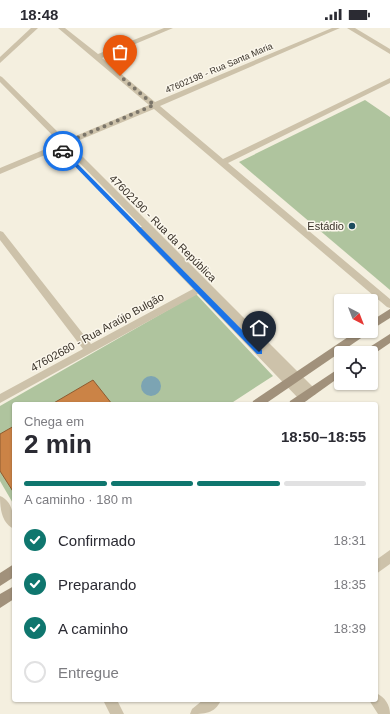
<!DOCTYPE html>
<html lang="pt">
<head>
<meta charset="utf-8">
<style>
  :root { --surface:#fff; --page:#f2f2f3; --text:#2b2b33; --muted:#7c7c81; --line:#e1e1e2; --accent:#0f766e }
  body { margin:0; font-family:Arial,sans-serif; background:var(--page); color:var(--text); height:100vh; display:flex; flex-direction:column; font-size:15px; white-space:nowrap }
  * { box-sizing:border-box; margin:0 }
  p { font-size:13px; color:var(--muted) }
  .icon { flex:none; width:22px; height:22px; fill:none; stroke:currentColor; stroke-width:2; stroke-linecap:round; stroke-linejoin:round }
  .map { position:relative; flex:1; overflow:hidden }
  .side { position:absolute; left:12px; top:374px; width:366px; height:300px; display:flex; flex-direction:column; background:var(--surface); border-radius:4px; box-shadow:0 1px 3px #0004 }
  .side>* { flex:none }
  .needle { width:26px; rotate:138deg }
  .tools { position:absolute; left:334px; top:266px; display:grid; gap:8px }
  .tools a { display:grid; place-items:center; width:44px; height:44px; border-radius:4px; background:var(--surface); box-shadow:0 1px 3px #0004; font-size:20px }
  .pin { position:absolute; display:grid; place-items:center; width:34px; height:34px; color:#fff; margin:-41px -17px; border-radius:50% 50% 50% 0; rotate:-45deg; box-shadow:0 0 4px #0007 }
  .pin .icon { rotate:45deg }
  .courier { position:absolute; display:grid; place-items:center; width:40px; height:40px; margin:-20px; border:3px solid #1a73e8; border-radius:50%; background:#fff; color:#222; box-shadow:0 1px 5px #0007 }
  .overview em { font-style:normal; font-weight:600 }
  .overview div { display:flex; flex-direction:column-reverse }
  .overview { display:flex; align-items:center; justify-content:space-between; height:68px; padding:0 12px }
  h1 { font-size:26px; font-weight:600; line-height:30px }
  .bar { display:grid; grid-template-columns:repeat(4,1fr); gap:6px 4px; align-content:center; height:48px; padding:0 12px }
  .bar i { height:5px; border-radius:3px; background:var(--line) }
  .bar .active { background:var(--accent) }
  .bar p { grid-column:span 4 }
  ol { padding:0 12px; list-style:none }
  li { display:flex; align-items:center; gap:12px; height:44px }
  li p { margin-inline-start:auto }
  li .icon { padding:4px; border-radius:50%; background:var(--accent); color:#fff; stroke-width:4 }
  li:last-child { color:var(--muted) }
  li i { width:22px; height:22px; border:2px solid var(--line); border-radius:50% }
  .status { display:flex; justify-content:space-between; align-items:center; height:28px; padding:0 20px; background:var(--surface); direction:ltr }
  .status svg { height:11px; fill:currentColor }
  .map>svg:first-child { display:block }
  .green { fill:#afc49e }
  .water { fill:#7ca4b3 }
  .building { fill:#cb8346; stroke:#8e5c31 }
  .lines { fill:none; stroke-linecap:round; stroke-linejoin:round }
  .street { fill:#cdc2aa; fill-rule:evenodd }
  .secondary { fill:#a1917b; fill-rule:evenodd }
  .route { fill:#1a73e8 }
  .done { stroke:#7b7569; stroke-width:4; stroke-dasharray:0 7.2 }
  .poi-dot { fill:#1d4c5e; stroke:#fbf7ec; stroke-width:1.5 }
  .labels { text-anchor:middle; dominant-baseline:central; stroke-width:3; stroke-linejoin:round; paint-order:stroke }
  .far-street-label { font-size:9px; fill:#3a332a; stroke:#fbf7ec }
  .poi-label { font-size:11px; fill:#3a332a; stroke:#fbf7ec; text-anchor:end }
  .street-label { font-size:11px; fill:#3a332a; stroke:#fbf7ec }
</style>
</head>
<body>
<div class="status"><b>18:48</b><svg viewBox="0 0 49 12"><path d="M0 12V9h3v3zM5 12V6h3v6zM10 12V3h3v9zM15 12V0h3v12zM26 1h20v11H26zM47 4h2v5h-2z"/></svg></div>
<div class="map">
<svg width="390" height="686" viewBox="0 0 390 686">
  <rect width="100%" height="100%" fill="#f4efdf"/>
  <g class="green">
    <path d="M365,72L390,89V262L239,134Z"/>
    <path d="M196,266L273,348L230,376H14V477L0,453V378Z"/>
  </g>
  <circle class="water" cx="151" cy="358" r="10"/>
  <g class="building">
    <path d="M93,352L112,376H52Z"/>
    <path d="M14,398V465L0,443V406Z"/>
  </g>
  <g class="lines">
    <g class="street">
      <path d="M31,0H38L0,35V29Z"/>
      <path d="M58,0H65L98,26L164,0H173L102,30L155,74L332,0H340L160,78L223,131L390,50V55L228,135L390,271V280L387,279L154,81L70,116L315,361L316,364L315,367H308V372L304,373L300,372L198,266L0,375V366L83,321L0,212V203L3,204L91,316L193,261L137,203L136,201L137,199H142L64,119L0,146V140L60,115L0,54V48L2,49L66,112L149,77Z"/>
      <path d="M347,0H355L390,21V26Z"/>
      <path d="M0,468C13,473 14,489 14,501C1,495 0,479 0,468Z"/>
      <path d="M390,522V536L376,546V532Z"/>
      <path d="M376,665C385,669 390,677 390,686H378L369,672H376Z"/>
      <path d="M103,672H117L124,686H110Z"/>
      <path d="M203,672H221C215,686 204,686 190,686L192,681Z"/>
    </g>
    <g class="secondary">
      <path d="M390,281V290L371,302V293Z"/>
      <path d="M357,303H369L367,306L265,376H252L253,373Z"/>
      <path d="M390,306V315L371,328V325H363L365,322Z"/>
      <path d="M341,339V348L302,376H289L290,373Z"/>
      <path d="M14,536V549L0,558V545Z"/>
      <path d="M14,558V571L0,580V566Z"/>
    </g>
  </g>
  <path class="route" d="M63,121L262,322V326H257L61,124V122Z"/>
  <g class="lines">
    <path class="done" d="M63,123L58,118L154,77L120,48"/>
  </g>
  <circle class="poi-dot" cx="352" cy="198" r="4"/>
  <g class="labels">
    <g class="far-street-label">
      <text transform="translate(219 40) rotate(-23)">47602198 - Rua Santa Maria</text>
    </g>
    <g class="poi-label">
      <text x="344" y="198">Estádio</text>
    </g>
    <g class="street-label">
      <text transform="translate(163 200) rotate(45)">47602190 - Rua da República</text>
      <text transform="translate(97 304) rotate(-29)">47602680 - Rua Araújo Bulgão</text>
    </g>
  </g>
</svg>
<div class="tools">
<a><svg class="needle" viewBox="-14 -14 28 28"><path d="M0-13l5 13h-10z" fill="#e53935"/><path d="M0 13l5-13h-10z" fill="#7c7c81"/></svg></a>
<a><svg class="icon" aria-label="locate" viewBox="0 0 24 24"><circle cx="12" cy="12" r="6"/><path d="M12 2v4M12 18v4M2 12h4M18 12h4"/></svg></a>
</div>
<div class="pin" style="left:120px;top:48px;background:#ea580c"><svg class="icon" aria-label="bag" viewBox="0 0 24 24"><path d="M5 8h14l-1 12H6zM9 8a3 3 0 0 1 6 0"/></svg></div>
<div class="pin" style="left:259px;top:324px;background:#1f2937"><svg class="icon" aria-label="home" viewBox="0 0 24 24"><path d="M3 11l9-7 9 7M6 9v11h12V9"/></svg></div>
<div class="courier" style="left:63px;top:123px"><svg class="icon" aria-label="car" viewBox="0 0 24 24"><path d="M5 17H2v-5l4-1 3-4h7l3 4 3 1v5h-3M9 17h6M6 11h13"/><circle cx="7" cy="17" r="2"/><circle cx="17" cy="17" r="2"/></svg></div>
<section class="side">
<div class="overview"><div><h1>2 min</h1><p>Chega em</p></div><em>18:50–18:55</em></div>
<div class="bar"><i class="active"></i><i class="active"></i><i class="active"></i><i></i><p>A caminho · 180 m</p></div>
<ol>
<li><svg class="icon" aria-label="check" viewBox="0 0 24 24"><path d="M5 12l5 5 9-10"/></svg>Confirmado<p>18:31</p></li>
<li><svg class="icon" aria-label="check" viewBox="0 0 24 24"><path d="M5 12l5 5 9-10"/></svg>Preparando<p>18:35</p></li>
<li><svg class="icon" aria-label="check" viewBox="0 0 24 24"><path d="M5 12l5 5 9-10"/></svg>A caminho<p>18:39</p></li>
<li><i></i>Entregue</li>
</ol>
</section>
</div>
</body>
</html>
